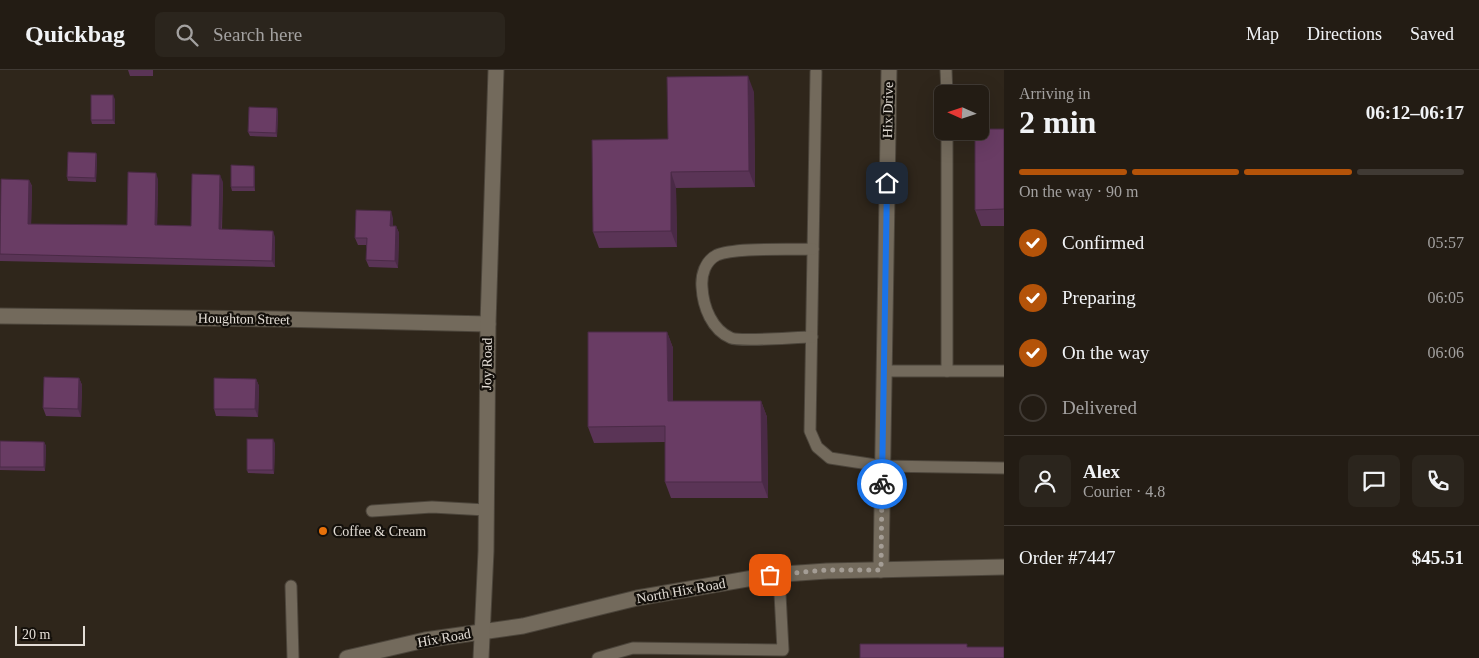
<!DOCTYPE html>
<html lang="en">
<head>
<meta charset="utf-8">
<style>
  :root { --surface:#231c14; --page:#2b251d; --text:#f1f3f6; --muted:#a3a1a0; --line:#403a34; --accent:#b45309 }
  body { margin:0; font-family:"Times New Roman",serif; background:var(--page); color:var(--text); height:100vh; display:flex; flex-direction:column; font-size:19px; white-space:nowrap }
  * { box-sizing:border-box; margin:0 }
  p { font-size:16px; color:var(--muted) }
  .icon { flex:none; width:28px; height:28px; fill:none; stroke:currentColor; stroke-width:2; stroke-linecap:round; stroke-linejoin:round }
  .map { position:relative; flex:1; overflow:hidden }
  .panel { display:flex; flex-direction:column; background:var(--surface); width:475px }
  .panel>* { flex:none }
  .needle { width:32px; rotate:273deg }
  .buttons { position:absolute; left:934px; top:15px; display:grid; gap:10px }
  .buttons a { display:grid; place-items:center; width:55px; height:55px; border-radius:8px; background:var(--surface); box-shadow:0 5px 20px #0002,0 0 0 1px var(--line); font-size:25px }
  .scale { position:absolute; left:15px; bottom:12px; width:70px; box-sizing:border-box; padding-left:5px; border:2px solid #e3ddd6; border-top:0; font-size:14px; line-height:18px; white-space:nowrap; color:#e3ddd6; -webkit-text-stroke:4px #14100b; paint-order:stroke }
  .pin { position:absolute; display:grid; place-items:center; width:42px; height:42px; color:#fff; margin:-21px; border-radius:10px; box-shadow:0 2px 8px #0006 }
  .courier { position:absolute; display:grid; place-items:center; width:50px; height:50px; margin:-25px; border:4px solid #1a73e8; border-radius:50%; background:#fff; color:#222; box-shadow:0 1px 6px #0007 }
  .overview em { font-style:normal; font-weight:700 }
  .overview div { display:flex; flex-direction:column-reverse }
  .overview { display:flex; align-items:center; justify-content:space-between; height:85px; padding:0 15px }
  h1 { font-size:32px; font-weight:700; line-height:38px }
  .bar { display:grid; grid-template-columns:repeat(4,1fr); gap:8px 5px; align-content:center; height:60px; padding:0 15px }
  .bar i { height:6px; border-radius:4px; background:var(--line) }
  .bar .active { background:var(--accent) }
  .bar p { grid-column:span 4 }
  .line { display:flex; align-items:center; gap:12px; padding:0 15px; border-top:1px solid var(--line) }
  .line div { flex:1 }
  .round { display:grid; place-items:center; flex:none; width:52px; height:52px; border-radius:8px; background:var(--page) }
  ol { padding:0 15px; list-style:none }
  li { display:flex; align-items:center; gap:15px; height:55px }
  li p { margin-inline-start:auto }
  li .icon { padding:5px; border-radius:50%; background:var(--accent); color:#fff; stroke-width:4 }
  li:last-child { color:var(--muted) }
  li i { width:28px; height:28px; border:2px solid var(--line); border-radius:50% }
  header { display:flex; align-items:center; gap:30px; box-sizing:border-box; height:70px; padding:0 25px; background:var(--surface); border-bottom:1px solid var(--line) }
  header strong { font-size:24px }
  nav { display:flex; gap:28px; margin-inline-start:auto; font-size:18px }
  .search { width:350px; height:45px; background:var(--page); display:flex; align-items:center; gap:12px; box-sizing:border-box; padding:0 18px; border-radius:8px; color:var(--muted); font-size:19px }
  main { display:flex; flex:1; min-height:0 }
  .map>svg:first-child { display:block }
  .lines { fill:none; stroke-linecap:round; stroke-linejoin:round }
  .lane-casing { stroke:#4c453b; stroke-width:13 }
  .street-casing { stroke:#4c453b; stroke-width:17 }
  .secondary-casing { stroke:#4c453b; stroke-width:17 }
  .lane { stroke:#736a5c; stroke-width:11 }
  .street { stroke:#736a5c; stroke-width:15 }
  .secondary { stroke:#736a5c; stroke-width:15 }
  .wall { fill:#5a3456 }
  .shaded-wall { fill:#4a2a46 }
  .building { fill:#693c64; stroke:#4a2a46 }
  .done { stroke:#a49d95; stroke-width:5; stroke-dasharray:0 9 }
  .route { stroke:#1a73e8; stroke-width:6 }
  .food-dot { fill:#e8710a; stroke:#14100b; stroke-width:2 }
  .labels { text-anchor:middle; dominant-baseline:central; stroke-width:4.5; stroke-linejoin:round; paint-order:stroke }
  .street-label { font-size:14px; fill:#e3ddd6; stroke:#14100b }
  .poi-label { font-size:14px; fill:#e3ddd6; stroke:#14100b; text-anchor:start }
</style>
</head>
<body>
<header>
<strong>Quickbag</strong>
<div class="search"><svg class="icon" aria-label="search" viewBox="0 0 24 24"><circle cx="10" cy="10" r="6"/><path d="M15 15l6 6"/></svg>Search here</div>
<nav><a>Map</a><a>Directions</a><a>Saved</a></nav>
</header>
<main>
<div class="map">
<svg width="1004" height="588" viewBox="0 0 1004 588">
  <rect width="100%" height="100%" fill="#2f261b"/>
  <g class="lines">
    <defs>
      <g id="lane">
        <path d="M946,0L947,24"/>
        <path d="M816,2L810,361L817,377L830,388L882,396L1004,398"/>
        <path d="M947,61V301"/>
        <path d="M812,267C797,267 741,272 731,268C712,260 703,237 702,217C701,205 705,191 717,185C735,177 791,180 813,179"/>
        <path d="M884,301H1004"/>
        <path d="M372,441L432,437L486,440"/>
        <path d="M291,516L293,588"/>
        <path d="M598,588L633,578L783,580L779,505"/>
      </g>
      <g id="street">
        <path d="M0,246L277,249L488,254"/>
        <path d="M881,500L889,0"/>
      </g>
      <g id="secondary">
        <path d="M347,588L425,570L523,556L637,528L770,505L827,501L1004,497"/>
        <path d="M481,588L486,481L488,254L496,0"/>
      </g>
    </defs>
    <use href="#lane" class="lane-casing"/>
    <use href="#street" class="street-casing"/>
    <use href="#secondary" class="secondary-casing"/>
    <use href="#lane" class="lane"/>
    <use href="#street" class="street"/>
    <use href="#secondary" class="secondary"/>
  </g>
  <g class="wall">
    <path d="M128,0H153V6H130Z"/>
    <path d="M754,22L755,117L676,118L677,177L599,178L593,162L668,69Z"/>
    <path d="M115,29V54H92L91,50Z"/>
    <path d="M278,41L277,67L250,66L248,62Z"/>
    <path d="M1004,59V156H981L975,140Z"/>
    <path d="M96,83L97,86L96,112L68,111L67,107Z"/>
    <path d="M255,99V121H232L231,117Z"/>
    <path d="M158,109L157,155L191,156L223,112L222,160L275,167V197L0,191V152L29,110L32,116L31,154L127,155Z"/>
    <path d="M393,148V156H396L399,163L398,198L369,197L366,190V175H358L355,168Z"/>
    <path d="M667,262L673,278V331H761L767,347L768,428H671L665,412V372L594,373L588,357Z"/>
    <path d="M79,308L82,315L81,347L46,346L43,338Z"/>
    <path d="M256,309L259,316L258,347L216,346L214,339Z"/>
    <path d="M0,371L44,372L46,376L45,401L0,400Z"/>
    <path d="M275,373L274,404L248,403L247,400Z"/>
  </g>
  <g class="shaded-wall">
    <path d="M748,6L754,22L755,117L749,101Z"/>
    <path d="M113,25L115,29V54L113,50Z"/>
    <path d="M277,38L278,41L277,67L276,63Z"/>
    <path d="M96,83L97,86L96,112L95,108Z"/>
    <path d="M254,96L255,99V121L254,117Z"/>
    <path d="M671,102L676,118L677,177L671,161Z"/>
    <path d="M156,103L158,109L157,162L155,155Z"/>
    <path d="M220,105L223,112L221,166L219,159Z"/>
    <path d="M29,110L32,116L31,161L28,154Z"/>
    <path d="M391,141L393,148V163L390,156Z"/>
    <path d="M396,156L399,163L398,198L395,191Z"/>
    <path d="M273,161L275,167V197L272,191Z"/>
    <path d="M667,262L673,278V347L668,331Z"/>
    <path d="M79,308L82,315L81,347L78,339Z"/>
    <path d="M256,309L259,316L258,347L255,339Z"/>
    <path d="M761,331L767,347L768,428L762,412Z"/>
    <path d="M273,369L275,373L274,404L273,400Z"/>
    <path d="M44,372L46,376L45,401L44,397Z"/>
  </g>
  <g class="building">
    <path d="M748,6L749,101L671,102V161L593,162L592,70L668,69L667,7Z"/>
    <rect x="91" y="25" width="22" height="25"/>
    <path d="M249,37L277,38L276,63L248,62Z"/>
    <path d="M980,59H1004V139L975,140V61H980Z"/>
    <path d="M68,82L96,83L95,108L67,107Z"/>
    <path d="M231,95L254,96V117H231Z"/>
    <path d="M128,102L156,103L155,155L191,156L192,104L220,105L219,159L273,161L272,191L0,184L1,109L29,110L28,154L127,155Z"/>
    <path d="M356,140L391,141L390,156H396L395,191L366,190L367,168H355Z"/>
    <path d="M588,262H667L668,331H761L762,412H665V356L588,357Z"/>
    <path d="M44,307L79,308L78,339L43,338Z"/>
    <path d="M214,308L256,309L255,339H214Z"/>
    <rect x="247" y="369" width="26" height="31"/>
    <path d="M0,371L44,372V397H0Z"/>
    <path d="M860,574H967V577H1004V588H860Z"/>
  </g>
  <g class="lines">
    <path class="done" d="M770,505L827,500H881L882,414"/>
    <path class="route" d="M882,414L887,113"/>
  </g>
  <circle class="food-dot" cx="323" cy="461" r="5"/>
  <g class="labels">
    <g class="street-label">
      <text transform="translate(888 40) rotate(-89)">Hix Drive</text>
      <text transform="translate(244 249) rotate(1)">Houghton Street</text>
      <text transform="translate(487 294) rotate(-89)">Joy Road</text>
      <text transform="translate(681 521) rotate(-10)">North Hix Road</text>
      <text transform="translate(444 568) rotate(-10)">Hix Road</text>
    </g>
    <g class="poi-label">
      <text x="333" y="461">Coffee &amp; Cream</text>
    </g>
  </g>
</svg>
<div class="buttons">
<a><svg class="needle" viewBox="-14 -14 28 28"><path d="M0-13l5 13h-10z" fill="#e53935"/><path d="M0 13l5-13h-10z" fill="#a3a1a0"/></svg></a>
</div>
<div class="scale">20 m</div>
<div class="pin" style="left:770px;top:505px;background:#ea580c"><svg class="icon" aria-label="bag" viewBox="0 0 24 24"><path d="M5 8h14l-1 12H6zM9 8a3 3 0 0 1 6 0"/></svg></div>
<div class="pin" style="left:887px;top:113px;background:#1f2937"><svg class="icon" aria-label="home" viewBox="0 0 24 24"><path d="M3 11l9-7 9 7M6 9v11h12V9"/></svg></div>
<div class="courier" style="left:882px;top:414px"><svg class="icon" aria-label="bike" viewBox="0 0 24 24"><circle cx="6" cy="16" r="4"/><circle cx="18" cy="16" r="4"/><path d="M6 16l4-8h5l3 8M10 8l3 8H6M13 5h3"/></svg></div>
</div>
<section class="panel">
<div class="overview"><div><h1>2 min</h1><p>Arriving in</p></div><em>06:12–06:17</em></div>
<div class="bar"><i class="active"></i><i class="active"></i><i class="active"></i><i></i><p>On the way · 90 m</p></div>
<ol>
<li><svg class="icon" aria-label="check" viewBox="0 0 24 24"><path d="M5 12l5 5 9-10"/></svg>Confirmed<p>05:57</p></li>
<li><svg class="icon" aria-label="check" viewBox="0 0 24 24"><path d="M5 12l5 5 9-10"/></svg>Preparing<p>06:05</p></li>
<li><svg class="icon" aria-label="check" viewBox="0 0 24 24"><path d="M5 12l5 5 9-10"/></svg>On the way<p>06:06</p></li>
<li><i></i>Delivered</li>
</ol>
<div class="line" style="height:90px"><a class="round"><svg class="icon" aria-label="person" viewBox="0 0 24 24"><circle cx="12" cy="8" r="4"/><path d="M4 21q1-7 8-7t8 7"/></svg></a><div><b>Alex</b><p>Courier · 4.8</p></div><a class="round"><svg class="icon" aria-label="chat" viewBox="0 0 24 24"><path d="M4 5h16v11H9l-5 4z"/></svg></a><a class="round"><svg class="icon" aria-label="phone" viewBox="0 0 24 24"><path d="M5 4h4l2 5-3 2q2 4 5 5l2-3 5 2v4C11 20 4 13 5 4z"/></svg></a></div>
<div class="line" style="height:65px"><div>Order #7447</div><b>$45.51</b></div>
</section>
</main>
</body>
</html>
